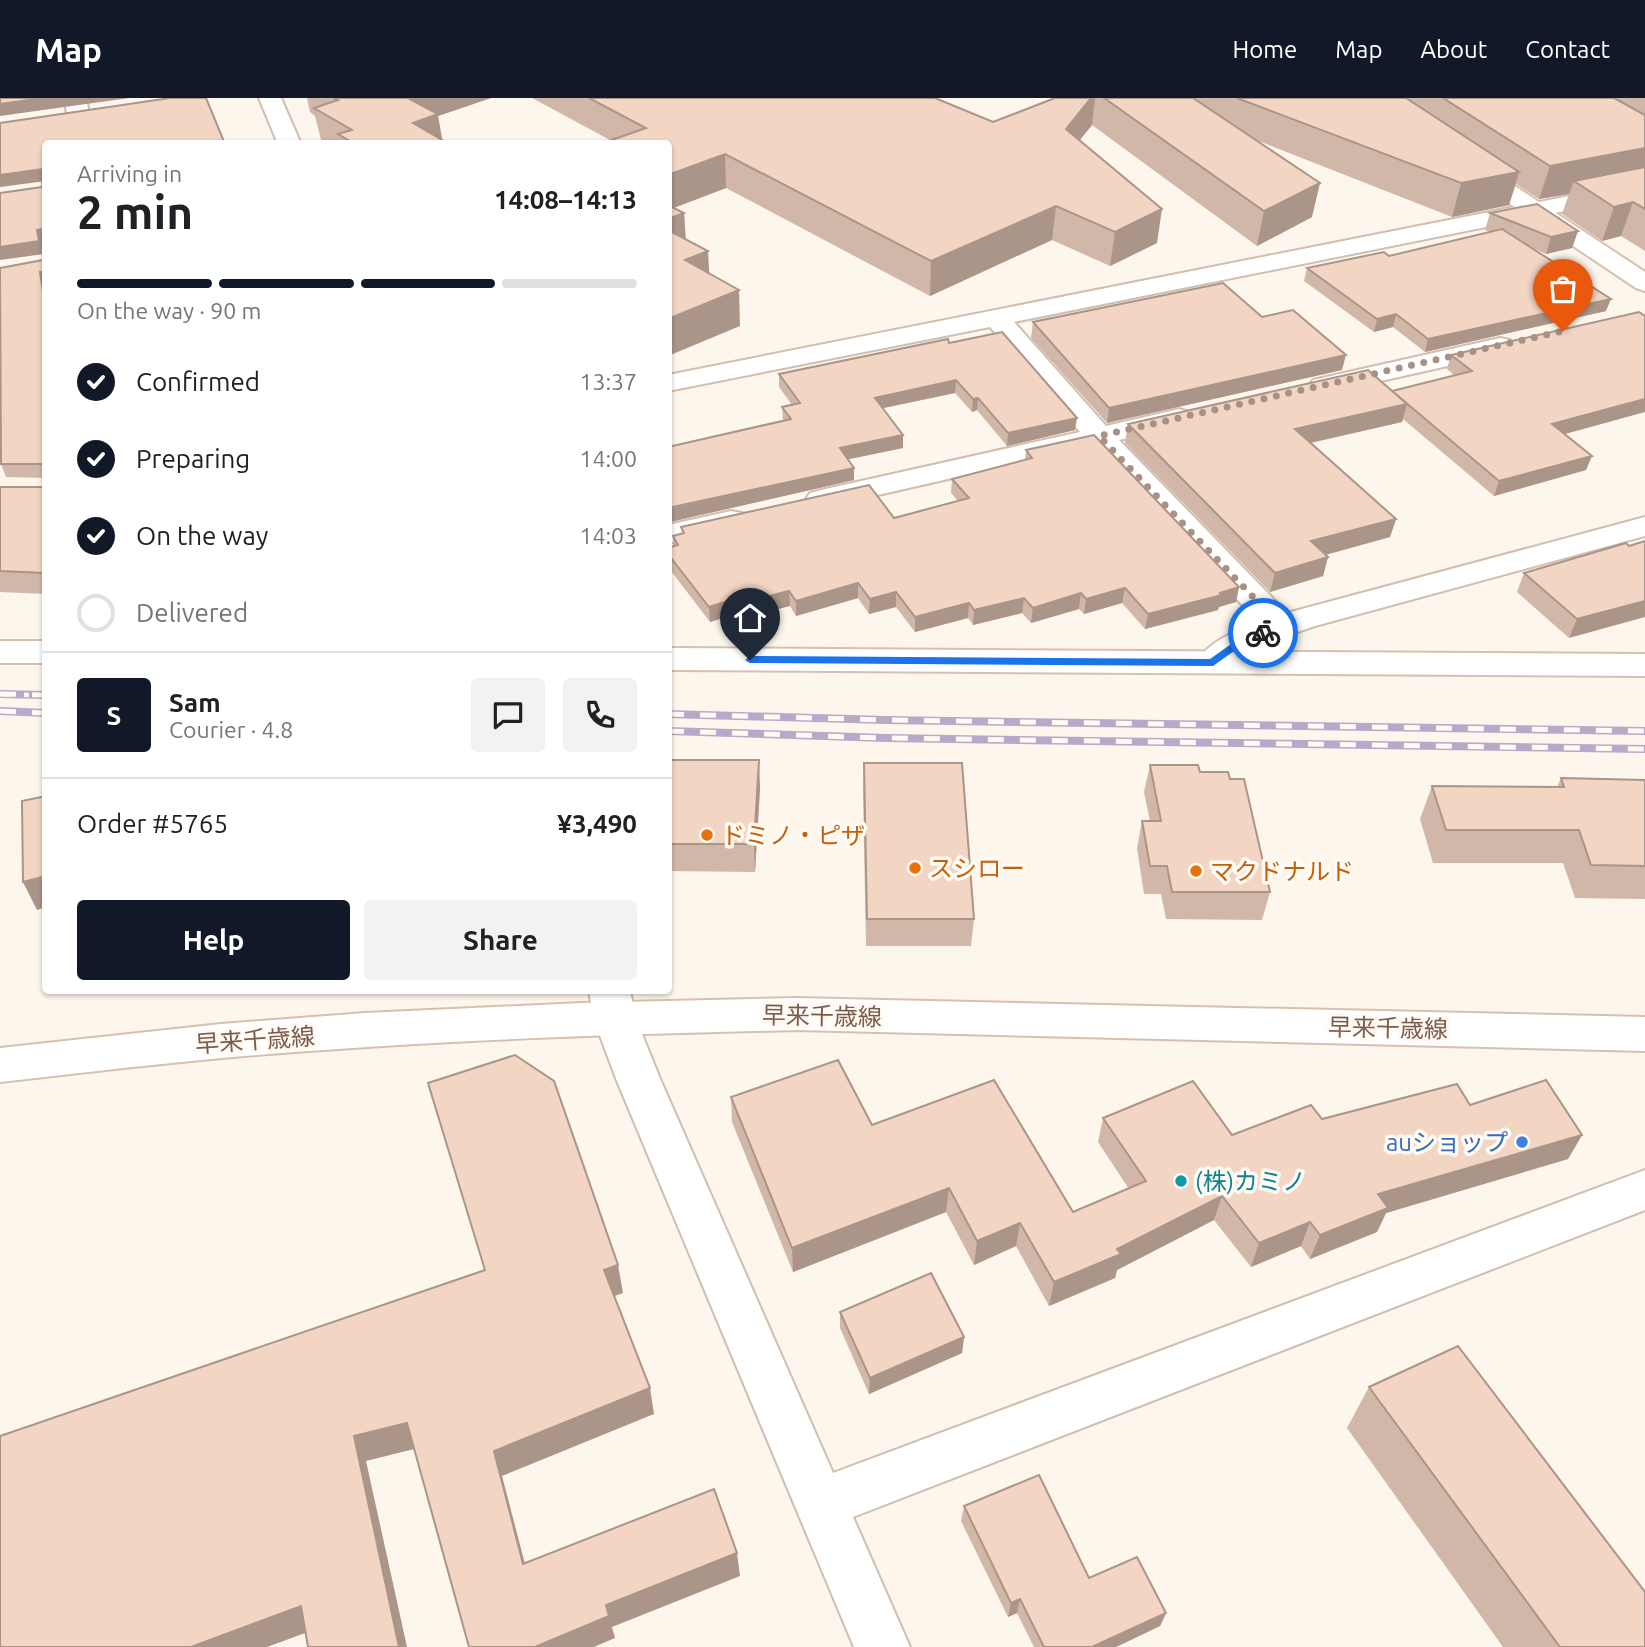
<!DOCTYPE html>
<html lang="en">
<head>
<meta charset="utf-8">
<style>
  :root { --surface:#fff; --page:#f2f2f2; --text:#202124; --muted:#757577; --line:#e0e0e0; --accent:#111827 }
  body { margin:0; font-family:Ubuntu,"Noto Sans JP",sans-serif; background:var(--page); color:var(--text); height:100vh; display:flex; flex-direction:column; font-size:26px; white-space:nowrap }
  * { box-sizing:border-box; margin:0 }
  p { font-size:23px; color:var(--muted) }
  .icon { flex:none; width:38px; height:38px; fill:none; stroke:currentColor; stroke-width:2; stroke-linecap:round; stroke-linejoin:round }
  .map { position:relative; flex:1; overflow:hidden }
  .side { position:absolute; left:42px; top:42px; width:630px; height:854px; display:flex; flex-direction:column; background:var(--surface); border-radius:7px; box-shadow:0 2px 5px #0004 }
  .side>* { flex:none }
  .pin { position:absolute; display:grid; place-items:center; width:60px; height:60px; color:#fff; margin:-72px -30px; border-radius:50% 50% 50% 0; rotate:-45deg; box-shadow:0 0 7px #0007 }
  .pin .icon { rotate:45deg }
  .courier { position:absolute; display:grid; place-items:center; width:70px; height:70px; margin:-35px; border:5px solid #1a73e8; border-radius:50%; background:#fff; color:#222; box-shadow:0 2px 9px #0007 }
  .overview em { font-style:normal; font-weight:600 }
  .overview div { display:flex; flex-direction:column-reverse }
  .overview { display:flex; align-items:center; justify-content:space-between; height:119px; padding:0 35px }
  h1 { font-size:46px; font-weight:600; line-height:52px }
  .bar { display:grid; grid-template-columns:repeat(4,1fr); gap:10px 7px; align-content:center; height:84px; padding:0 35px }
  .bar i { height:9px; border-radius:5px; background:var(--line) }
  .bar .active { background:var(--accent) }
  .bar p { grid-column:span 4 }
  .line { display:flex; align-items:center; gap:18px; padding:0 35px; border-top:2px solid var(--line) }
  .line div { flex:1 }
  .round { display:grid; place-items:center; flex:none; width:74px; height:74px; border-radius:7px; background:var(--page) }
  ol { padding:0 35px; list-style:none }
  li { display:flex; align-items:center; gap:21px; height:77px }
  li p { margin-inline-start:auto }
  li .icon { padding:7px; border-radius:50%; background:var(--accent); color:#fff; stroke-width:4 }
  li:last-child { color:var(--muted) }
  li i { width:38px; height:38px; border:4px solid var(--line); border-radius:50% }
  .action { display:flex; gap:14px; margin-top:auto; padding:14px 35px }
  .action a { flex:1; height:80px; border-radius:7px; background:var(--accent); color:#fff; font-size:28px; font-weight:600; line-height:80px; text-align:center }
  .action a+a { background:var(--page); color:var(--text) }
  header { display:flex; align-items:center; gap:42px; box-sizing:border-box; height:98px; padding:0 35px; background:var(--accent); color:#fff }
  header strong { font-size:33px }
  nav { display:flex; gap:38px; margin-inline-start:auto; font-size:24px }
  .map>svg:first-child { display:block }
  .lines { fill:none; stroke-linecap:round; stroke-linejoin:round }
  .street-casing { stroke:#d1beb0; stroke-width:4 }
  .secondary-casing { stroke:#d6c0b0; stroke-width:4 }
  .street { fill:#fff; fill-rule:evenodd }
  .secondary { fill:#fff; fill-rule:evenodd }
  .rail-far1-casing { stroke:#b9a8c9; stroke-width:6 }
  .rail-casing { stroke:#b9a8c9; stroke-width:8 }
  .rail-far1 { stroke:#fffaf3; stroke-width:4.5; stroke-dasharray:12; stroke-linecap:butt }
  .rail { stroke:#fffaf3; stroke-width:5; stroke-dasharray:16; stroke-linecap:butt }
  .wall { fill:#d1b7a8 }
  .shaded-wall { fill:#aa9588 }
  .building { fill:#f3d5c3; stroke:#aa9588; stroke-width:2 }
  .route { fill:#1a73e8 }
  .done { stroke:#a89285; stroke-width:7; stroke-dasharray:0 12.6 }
  .food-dot { fill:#e8710a; stroke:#fffaf3; stroke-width:2.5 }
  .shop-dot { fill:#3f7fe0; stroke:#fffaf3; stroke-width:2.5 }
  .culture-dot { fill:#0f9aa8; stroke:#fffaf3; stroke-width:2.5 }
  .labels { text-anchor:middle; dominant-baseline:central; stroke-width:7; stroke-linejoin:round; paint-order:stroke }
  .food-label { font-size:24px; fill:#c56008; stroke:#fffaf3; text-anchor:start }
  .street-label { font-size:24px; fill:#7a5c4d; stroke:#fffaf3 }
  .shop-label { font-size:24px; fill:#366cbe; stroke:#fffaf3; text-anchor:end }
  .culture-label { font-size:24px; fill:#0d838f; stroke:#fffaf3; text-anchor:start }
</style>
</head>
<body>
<header>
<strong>Map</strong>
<nav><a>Home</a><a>Map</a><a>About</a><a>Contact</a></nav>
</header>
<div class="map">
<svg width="1645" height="1549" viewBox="0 0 1645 1549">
  <rect width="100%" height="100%" fill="#fdf6ec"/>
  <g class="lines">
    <defs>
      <g id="street">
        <path d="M64,0H86L95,46H73Z"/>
        <path d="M259,0H281L301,46H278Z"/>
        <path d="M1645,83V97L1014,224L1106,328L1179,311L1189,314L1193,320L1189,326L1119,342L1287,515L1645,419V438L1315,528L1257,548L1225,572L1213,575L1201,572L1196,564C1210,543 1236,532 1259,525L1093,348L821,410L810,407L806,401L810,395L821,392L1080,334L990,229L668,293V277Z"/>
        <path d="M1500,240L1510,242L1514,248L1510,254L1323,296L1313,294L1309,288L1313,282Z"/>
        <path d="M731,413L742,415L746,422L742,429L668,445V427Z"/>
        <path d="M589,892H630L635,919L661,983L833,1375L1645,1072V1112L853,1419L910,1549H854L617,983L593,919Z"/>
      </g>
      <g id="secondary">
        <path d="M1469,61L1477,63L1645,174V193L1636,190L1461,73L1457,68L1461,63Z"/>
        <rect x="0" y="543" width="46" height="22"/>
        <path d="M668,550L1645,556V578L668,572Z"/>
        <path d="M798,900L1645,919V953L798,932C630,936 463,941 295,954C196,961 98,973 0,984V950L221,926L365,915L581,905Z"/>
      </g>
    </defs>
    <use href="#street" class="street-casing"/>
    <use href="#secondary" class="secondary-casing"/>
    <use href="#street" class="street"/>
    <use href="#secondary" class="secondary"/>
    <defs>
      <path id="rail-far1" d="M0,596L29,597"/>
      <g id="rail">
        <path d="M0,596L46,597"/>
        <path d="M0,613L46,615"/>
        <path d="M668,616L886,622L1645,633"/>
        <path d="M668,633L886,640L1645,651"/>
      </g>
    </defs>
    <use href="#rail-far1" class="rail-far1-casing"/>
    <use href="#rail" class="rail-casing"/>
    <use href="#rail-far1" class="rail-far1"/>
    <use href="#rail" class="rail"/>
  </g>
  <g class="wall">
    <path d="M307,0H491L438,18L442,42L449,46H326L321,42L315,18L310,14Z"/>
    <path d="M532,0H935L993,24L1055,0H1645V153L1621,138L1602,143L1562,116L1569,96L1539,101L1516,86L1509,107L1452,119L1256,42L1312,119L1257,148L1092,27L1079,43L1157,145L1110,168L1052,142L930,198L726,90L674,110L684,115L686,141L709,175L740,228L610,42Z"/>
    <path d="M1490,115L1578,133L1572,150L1546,156L1534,151L1606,213L1425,254L1393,229L1374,234L1304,183L1307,170L1389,158L1490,134L1485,132Z"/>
    <path d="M43,162L46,169V187H44L46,195V380L6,379L1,366Z"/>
    <path d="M1262,219L1342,272L1107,325L1031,240L1033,224Z"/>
    <path d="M949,245L1075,332L1007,348L977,312L972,314L955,295L883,310L903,350L848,361L854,370V382L670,424L668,421V349L783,323L782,309L792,307L779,289V276Z"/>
    <path d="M1451,257L1564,336L1586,372L1494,398L1403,321L1402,324L1311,345L1396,421L1390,439L1326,457L1328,459L1323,478L1270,494L1125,345L1128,326L1392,293L1455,278L1447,271Z"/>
    <path d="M1026,352L1239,489L1236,504L1219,509L1218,512L1145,531L1122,505L1084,516L1079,511L1031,525L1022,515L973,527L968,520L915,534L896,509L869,516L858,500L796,518L790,508L738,521L735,516L710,524L668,469V450L673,448V438L682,436L681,429L894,420L958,403L951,395L952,381L1025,362Z"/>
    <path d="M0,389H46V496L0,494Z"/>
    <path d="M1629,448L1569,540L1517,494L1524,475Z"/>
    <path d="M668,662L760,690L755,774L668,773Z"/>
    <path d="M864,665L974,821L971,848H866L863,693Z"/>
    <path d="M1150,667L1200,674L1270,794L1262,822L1166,821L1161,796H1144L1137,750L1142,723H1150L1144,694Z"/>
    <path d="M1561,680L1645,682V801L1575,800L1563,765H1433L1420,721L1432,688L1557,689Z"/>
    <path d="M731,999L872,1027L1073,1114L1129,1091L1098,1044L1103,1020L1232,1037L1322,1021L1470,1007L1582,1037L1568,1061L1386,1115L1377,1134L1310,1161L1301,1148L1251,1169L1214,1122L1117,1172L1115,1180L1049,1208L1016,1148L974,1167L946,1114L793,1174L732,1024Z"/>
    <path d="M840,1214L964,1239L962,1255L869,1296L840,1230Z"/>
    <path d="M1369,1289L1645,1549H1503L1347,1330Z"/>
    <path d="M964,1408L1089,1480L1166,1515L1160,1528L1116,1549H1034L1017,1515L1008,1519L961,1423Z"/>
  </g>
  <g class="shaded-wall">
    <path d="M43,0H129L0,18V6Z"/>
    <path d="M401,0H491L438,18L443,46H416Z"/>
    <path d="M1091,0H1095L1092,27L1062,64L1066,31Z"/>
    <path d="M1645,50V81L1574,83L1569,96L1539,101L1550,68Z"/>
    <path d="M725,56L726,90L668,112V77Z"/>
    <path d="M44,71L46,83L0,89V77Z"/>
    <path d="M1519,74L1509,107L1452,119L1461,85Z"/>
    <path d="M1320,85L1312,119L1257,148L1264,113Z"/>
    <path d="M1633,104L1621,138L1602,143L1614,109Z"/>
    <path d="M1056,108L1052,142L930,198L931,163Z"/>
    <path d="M1162,111L1157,145L1110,168L1115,134Z"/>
    <path d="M684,115L686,149L668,156V121Z"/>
    <path d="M46,130V144H42L44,156L0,162V149L37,132Z"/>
    <path d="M1578,133L1572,150L1546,156L1551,139Z"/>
    <path d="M708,153L710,187L685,162Z"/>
    <path d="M43,162L46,169V187H44L46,214L40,174Z"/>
    <path d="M739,192L740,228L668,258V221Z"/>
    <path d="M1611,201L1606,213L1425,254L1428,241Z"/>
    <path d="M1396,216L1393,229L1374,234L1377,221Z"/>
    <path d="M1346,257L1342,272L1107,325L1109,310Z"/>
    <path d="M956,282L955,295L874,312L875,300Z"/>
    <path d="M978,300L977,312L972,314L973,301Z"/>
    <path d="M1645,301V314L1547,341L1552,326Z"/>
    <path d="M1407,306L1402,324L1291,349L1295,331Z"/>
    <path d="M1077,320L1075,332L1007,348L1008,335Z"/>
    <path d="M903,337V350L840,363V350Z"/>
    <path d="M1592,358L1586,372L1494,398L1499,383Z"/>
    <path d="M854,370V382L670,424L669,411Z"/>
    <path d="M1396,421L1390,439L1306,462L1311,443Z"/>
    <path d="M1328,459L1323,478L1270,494L1275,475Z"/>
    <path d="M858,485V500L796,518V503Z"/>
    <path d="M1239,489L1236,504L1219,509L1218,512L1145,531L1148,516Z"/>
    <path d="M1125,490L1122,505L1084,516L1086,501Z"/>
    <path d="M789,493L790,508L738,521L737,506Z"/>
    <path d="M896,494V509L869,516L870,501Z"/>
    <path d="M1081,495L1079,511L1031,525L1033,510Z"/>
    <path d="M1024,500L1022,515L973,527L974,512Z"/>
    <path d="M734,501L735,516L710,524L709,509Z"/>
    <path d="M1645,503V519L1569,540L1577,521Z"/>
    <path d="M969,505L968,520L915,534V519Z"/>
    <path d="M759,662L760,690L755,774L754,746Z"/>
    <path d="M46,778V809L37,812L23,784Z"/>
    <path d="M1582,1037L1568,1061L1386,1115L1377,1134L1310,1161L1320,1137L1378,1096Z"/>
    <path d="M949,1090L946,1114L793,1174L792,1150Z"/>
    <path d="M1222,1098L1214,1122L1117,1172L1115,1180L1049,1208L1054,1184Z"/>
    <path d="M1310,1124L1301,1148L1251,1169L1259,1145Z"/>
    <path d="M1020,1125L1016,1148L974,1167L977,1143Z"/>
    <path d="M618,1167L623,1195L609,1200L604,1172Z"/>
    <path d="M964,1239L962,1255L869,1296L870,1280Z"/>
    <path d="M650,1290L654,1316L502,1378L531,1489L523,1466L494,1353Z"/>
    <path d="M407,1325L418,1350L366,1363L407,1549H399L354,1338Z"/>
    <path d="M737,1455L740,1478L612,1529L615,1540L594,1549H535L606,1507Z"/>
    <path d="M1020,1501L1017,1515L1008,1519L1011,1505Z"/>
    <path d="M301,1508L316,1531L267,1549H191Z"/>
    <path d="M1166,1515L1160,1528L1116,1549H1092Z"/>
  </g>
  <g class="building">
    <path d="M0,0H43L0,6Z"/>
    <path d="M170,0H206L225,46H46V130L37,132L39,143L0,149V95L42,89L44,71L0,77V25Z"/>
    <path d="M334,0H408L438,16L413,25L449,46H355L338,36L352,32L314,10L338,2Z"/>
    <path d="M589,0H935L993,24L1055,0H1091L1066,31L1162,111L1115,134L1056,108L931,163L725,56L668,77V46H600L646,30Z"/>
    <path d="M1104,0H1193L1320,85L1264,113Z"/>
    <path d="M1237,0H1406L1519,74L1461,85Z"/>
    <path d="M1443,0H1614L1645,17V50L1550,68Z"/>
    <path d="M1645,69V111L1633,104L1614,109L1574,83Z"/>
    <path d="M1537,106L1578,133L1551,139L1490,115Z"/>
    <path d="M668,107L684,115L668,121Z"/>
    <path d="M1502,131L1611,201L1428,241L1396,216L1377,221L1307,170L1384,154L1389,158Z"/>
    <path d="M668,132L708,153L685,162L739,192L668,221Z"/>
    <path d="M43,162L45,173L40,174L46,214V240H45L46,366H1L0,170Z"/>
    <path d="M1223,185L1262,219L1293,212L1346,257L1109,310L1033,224Z"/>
    <path d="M1639,214L1645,218V301L1552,326L1592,358L1499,383L1392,293L1472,273L1451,257Z"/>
    <path d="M1002,234L1077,320L1008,335L978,300L973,301L956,282L875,300L903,337L840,350L854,370L668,410V349L791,321L782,309L800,305L779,276L948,241L949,245Z"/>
    <path d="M1368,272L1407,306L1295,331L1396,421L1311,443L1328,459L1275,475L1128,326Z"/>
    <path d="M1094,337L1239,489L1220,495L1222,497L1148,516L1125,490L1086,501L1081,495L1033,510L1024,500L974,512L969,505L915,519L896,494L870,501L858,485L796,503L789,493L737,506L734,501L709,509L668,456V450L678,447L673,438L684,435L681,429L869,387L894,420L969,400L952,381L1032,360L1026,352Z"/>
    <path d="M0,389H46V475L0,473Z"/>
    <path d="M1645,443V503L1577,521L1524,475L1626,445L1629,448Z"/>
    <path d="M668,662H759L754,746H668Z"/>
    <path d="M864,665H962L974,821H867Z"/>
    <path d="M1150,667H1198L1200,674H1228L1230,681H1244L1270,794H1172L1167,768H1150L1142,723H1161Z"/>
    <path d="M1561,680L1645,682V768L1591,767L1579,732H1446L1432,688L1564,689Z"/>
    <path d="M46,698V778L23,784L22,703Z"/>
    <path d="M515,957L554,983L618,1167L604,1172L650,1290L494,1353L523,1466L714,1391L737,1455L606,1507L609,1518L535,1549H469L407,1325L354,1338L399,1549H308L301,1508L191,1549H0V1338L485,1172L428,985Z"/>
    <path d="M838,962L872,1027L994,982L1073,1114L1146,1083L1103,1020L1193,983L1232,1037L1311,1007L1322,1021L1457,986L1470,1007L1546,982L1582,1037L1378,1096L1388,1110L1320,1137L1310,1124L1259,1145L1222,1098L1117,1151L1121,1156L1054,1184L1020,1125L977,1143L949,1090L792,1150L731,999Z"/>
    <path d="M931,1175L964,1239L870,1280L840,1214Z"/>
    <path d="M1458,1248L1645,1494V1549H1560L1369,1289Z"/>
    <path d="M1039,1377L1089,1480L1137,1459L1166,1515L1092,1549H1044L1020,1501L1011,1505L964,1408Z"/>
  </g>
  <path class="route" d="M1259,533L1268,535L1248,543L1213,568L750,565L745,562L750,558L1210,561L1241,539Z"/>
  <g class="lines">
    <path class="done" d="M1263,535L1282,529L1099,338L1563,233"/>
  </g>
  <g class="food-dot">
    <circle cx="707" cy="737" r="7"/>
    <circle cx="915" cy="770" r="7"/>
    <circle cx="1196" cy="773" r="7"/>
  </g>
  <circle class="shop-dot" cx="1522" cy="1044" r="7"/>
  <circle class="culture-dot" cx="1181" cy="1083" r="7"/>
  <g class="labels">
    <g class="food-label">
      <text x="721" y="737">ドミノ・ピザ</text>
      <text x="929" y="770">スシロー</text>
      <text x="1210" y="773">マクドナルド</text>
    </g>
    <g class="street-label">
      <text transform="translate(822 918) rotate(1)">早来千歳線</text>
      <text transform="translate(1388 930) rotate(1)">早来千歳線</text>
      <text transform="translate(255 942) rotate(-4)">早来千歳線</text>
    </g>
    <g class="shop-label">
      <text x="1508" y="1044">auショップ</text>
    </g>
    <g class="culture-label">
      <text x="1195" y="1083">(株)カミノ</text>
    </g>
  </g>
</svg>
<div class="pin" style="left:1563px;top:233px;background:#ea580c"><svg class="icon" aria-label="bag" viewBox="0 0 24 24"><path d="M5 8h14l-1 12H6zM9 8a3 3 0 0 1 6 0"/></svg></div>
<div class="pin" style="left:750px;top:562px;background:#1f2937"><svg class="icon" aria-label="home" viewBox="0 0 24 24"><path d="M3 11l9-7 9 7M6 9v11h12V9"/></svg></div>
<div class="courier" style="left:1263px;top:535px"><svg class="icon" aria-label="bike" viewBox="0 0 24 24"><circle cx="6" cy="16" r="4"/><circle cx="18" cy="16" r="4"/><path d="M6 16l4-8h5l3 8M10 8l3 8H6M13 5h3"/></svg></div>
<section class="side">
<div class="overview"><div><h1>2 min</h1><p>Arriving in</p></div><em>14:08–14:13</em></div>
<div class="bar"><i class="active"></i><i class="active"></i><i class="active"></i><i></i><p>On the way · 90 m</p></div>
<ol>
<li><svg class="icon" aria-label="check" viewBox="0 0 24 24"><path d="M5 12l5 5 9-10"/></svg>Confirmed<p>13:37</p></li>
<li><svg class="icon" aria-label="check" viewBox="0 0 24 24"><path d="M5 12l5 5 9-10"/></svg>Preparing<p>14:00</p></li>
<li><svg class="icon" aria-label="check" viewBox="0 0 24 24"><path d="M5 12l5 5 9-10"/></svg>On the way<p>14:03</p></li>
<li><i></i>Delivered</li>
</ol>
<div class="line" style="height:126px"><b class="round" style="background:var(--accent);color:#fff">S</b><div><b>Sam</b><p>Courier · 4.8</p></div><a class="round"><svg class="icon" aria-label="chat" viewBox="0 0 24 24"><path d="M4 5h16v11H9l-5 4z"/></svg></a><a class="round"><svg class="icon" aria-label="phone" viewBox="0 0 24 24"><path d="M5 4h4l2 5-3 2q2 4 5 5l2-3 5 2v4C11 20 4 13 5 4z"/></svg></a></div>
<div class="line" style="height:91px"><div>Order #5765</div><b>¥3,490</b></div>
<div class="action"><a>Help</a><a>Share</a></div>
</section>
</div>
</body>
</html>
